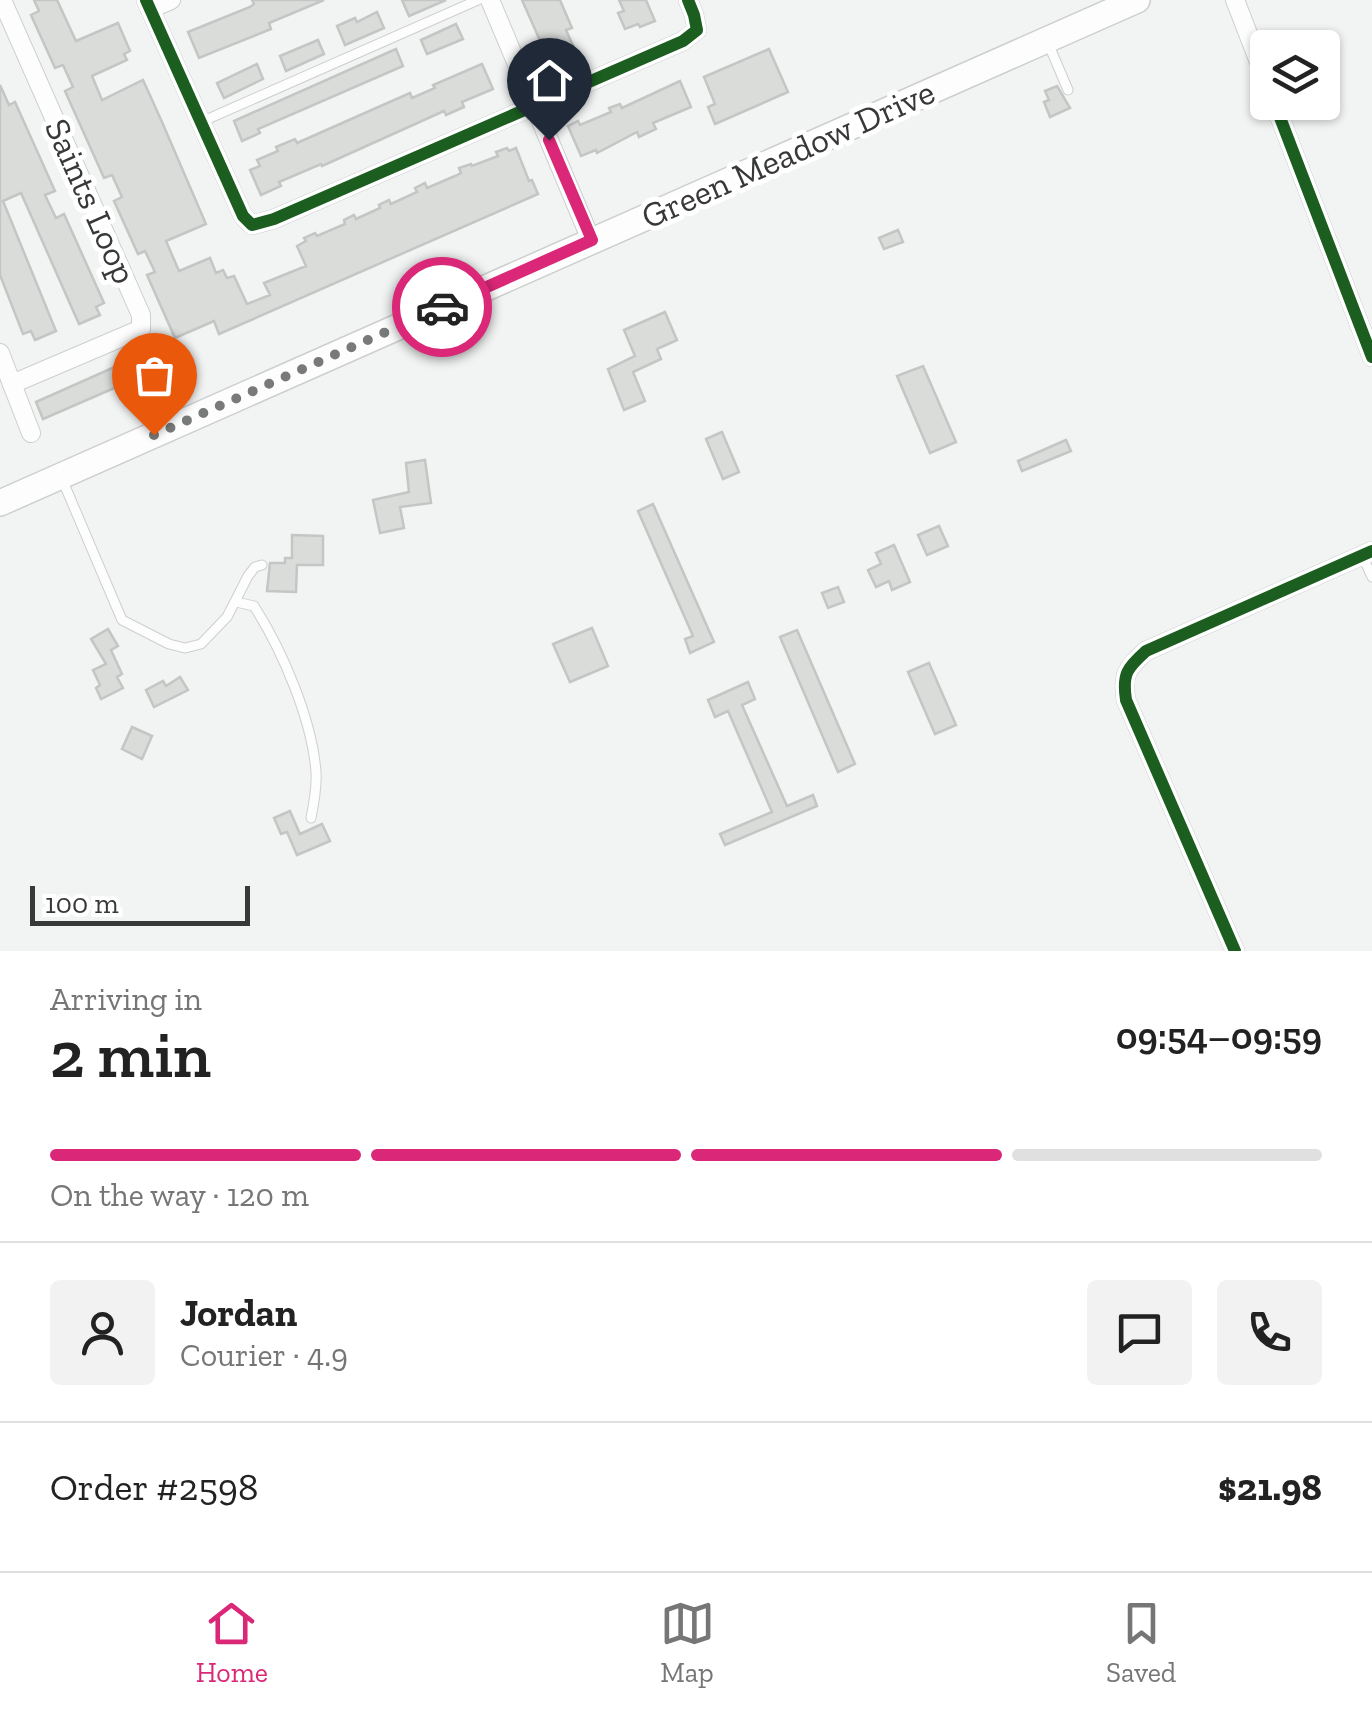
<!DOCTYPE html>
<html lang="en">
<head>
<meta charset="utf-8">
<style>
  :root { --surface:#fff; --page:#f2f2f2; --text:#222; --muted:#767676; --line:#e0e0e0; --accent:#db2777 }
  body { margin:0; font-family:"Zilla Slab",serif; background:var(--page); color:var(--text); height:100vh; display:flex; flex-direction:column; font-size:38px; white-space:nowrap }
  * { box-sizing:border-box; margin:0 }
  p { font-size:32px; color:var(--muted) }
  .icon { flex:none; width:55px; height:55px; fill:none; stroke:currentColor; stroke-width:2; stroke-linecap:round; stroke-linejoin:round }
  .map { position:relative; height:951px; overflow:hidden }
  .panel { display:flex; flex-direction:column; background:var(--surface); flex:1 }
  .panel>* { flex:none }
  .tools { position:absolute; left:1250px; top:30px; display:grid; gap:20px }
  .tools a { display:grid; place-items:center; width:90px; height:90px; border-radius:10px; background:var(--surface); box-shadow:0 2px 8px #0004; font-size:50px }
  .scale { position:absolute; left:30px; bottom:25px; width:220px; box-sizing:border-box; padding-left:10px; border:5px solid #373938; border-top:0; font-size:28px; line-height:35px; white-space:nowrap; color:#373938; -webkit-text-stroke:8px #fff; paint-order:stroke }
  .pin { position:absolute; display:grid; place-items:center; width:85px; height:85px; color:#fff; margin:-102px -42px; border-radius:50% 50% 50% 0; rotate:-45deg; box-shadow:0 0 10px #0007 }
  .pin .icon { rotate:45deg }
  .courier { position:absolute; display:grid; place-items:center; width:100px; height:100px; margin:-50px; border:8px solid #db2777; border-radius:50%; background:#fff; color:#222; box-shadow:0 2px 12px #0007 }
  .head em { font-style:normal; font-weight:600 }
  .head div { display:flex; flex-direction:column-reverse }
  .head { display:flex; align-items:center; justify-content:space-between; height:170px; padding:0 50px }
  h1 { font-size:65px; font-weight:600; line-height:75px }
  .bar { display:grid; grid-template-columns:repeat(4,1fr); gap:15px 10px; align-content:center; height:120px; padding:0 50px }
  .bar i { height:12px; border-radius:8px; background:var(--line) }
  .bar .current { background:var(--accent) }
  .bar p { grid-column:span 4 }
  .line { display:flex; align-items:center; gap:25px; padding:0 50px; border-top:2px solid var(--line) }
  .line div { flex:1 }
  .round { display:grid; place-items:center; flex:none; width:105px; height:105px; border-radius:10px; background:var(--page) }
  .tabs { display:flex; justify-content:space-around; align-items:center; height:140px; border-top:2px solid var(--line); background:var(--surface); font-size:28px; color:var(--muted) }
  .tabs a { display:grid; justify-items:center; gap:5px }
  .tabs .current { color:var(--accent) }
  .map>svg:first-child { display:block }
  .building { fill:#dadcda; stroke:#c4c6c5; stroke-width:2.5 }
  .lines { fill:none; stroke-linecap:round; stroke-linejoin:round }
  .service-casing { stroke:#cdcfce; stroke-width:11 }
  .minor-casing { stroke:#cdcfce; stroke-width:20 }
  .secondary-casing { stroke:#cdcfce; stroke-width:28 }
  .service { stroke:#fdfdfd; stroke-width:9 }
  .minor { stroke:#fdfdfd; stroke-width:18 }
  .secondary { stroke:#fdfdfd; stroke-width:25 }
  .cycleway-casing { stroke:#fff; stroke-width:19 }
  .cycleway { stroke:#1b5e20; stroke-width:12 }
  .done { stroke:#787a79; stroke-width:10; stroke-dasharray:0 18 }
  .route { stroke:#db2777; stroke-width:12 }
  .labels { text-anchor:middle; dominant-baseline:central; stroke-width:10; stroke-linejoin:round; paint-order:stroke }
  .street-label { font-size:35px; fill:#373938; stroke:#fff }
</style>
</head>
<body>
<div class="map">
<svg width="1372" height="951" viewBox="0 0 1372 951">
  <rect width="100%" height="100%" fill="#f1f4f2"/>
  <g class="building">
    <path d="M34,0H57L76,41L118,23L130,51L124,54L127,60L92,76L102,100L143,80L162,122L206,224L166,241L179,271L210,258L216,273L223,270L227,278L234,276L247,304L270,295L264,283L306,266L297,246L306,241L304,238L315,233L317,236L345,224L344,220L354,215L356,219L380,208L379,205L389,200L391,204L417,192L415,188L425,183L427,188L455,176L461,173L459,168L471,164L472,166L498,156L496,152L507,148L509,151L516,148L529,181L532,180L538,194L219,334L214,321L175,338L147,275L155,272L145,251L138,254L114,201L122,197L112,175L104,178L65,91L73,87L63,65L55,68L31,15L39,11Z"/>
    <path d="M252,0H324L269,23L271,29L199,58L188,32L250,7L254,4Z"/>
    <path d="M402,0H446L409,16Z"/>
    <path d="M522,0H560L572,28L566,30L575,50L573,51L576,59L558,67L554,59L549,61Z"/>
    <path d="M619,0H646L655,21L640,27L638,24L625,29L618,13L624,11Z"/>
    <path d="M377,12L384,28L345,45L337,26L355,18L357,22Z"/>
    <path d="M456,24L463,39L427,54L421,40Z"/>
    <path d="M318,40L324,54L286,71L280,56Z"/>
    <path d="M396,49L403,66L258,129L260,133L242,141L234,121Z"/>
    <path d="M769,49L788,92L715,124L708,107L715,104L704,77Z"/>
    <path d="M257,64L263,79L224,98L217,83Z"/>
    <path d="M482,64L493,89L462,102L464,107L446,115L444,111L322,166L321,164L279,182L281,186L261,195L250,170L260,166L257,160L278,151L276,147L295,139L297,143L410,93L412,98L435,88L433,85Z"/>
    <path d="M680,81L691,107L653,123L656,129L639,137L637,132L597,153L596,150L581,156L568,126L578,121L580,125L611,112L609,108L620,104L622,108Z"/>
    <path d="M0,85L9,105L15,102L55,191L45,195L56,218L64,214L104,303L96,307L100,315L79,324L21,193L3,201L56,331L35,340L31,331L23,334L0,275Z"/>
    <path d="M1057,86L1070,108L1050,117L1044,102L1049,100L1045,91Z"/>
    <path d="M898,230L903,242L884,249L879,238Z"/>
    <path d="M665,312L677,340L657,349L661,359L633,372L645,401L624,410L608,369L635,356L624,330Z"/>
    <path d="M173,341L181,359L43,419L36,402Z"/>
    <path d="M923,366L956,442L930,453L897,376Z"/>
    <path d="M722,432L739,472L723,479L706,439Z"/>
    <path d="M1066,440L1071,451L1022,471L1018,461Z"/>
    <path d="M425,460L431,503L400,507L404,528L380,533L373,500L409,492L406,463Z"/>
    <path d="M653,504L714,642L690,653L685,639L693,636L638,511Z"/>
    <path d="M939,526L948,546L927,555L918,535Z"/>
    <path d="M292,535L323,536V565H297L296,592L267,591L270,563H285V558H292Z"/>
    <path d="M894,545L910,582L892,590L889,581L876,587L868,570L881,564L876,553Z"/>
    <path d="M838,587L844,602L828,608L822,593Z"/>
    <path d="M592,628L608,666L570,682L553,644Z"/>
    <path d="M108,629L118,646L111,650L122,674L117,677L123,688L101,699L96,688L100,685L93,670L106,664L91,639Z"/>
    <path d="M797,630L855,764L838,772L780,637Z"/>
    <path d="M929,663L956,725L935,734L908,672Z"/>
    <path d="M180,677L188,690L154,707L146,690L163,681L166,686Z"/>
    <path d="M748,682L755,699L742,705L787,806L813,795L817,806L725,845L720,834L772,812L728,711L715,717L708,700Z"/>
    <path d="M132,727L152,736L142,759L122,749Z"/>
    <path d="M290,811L300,834L322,824L330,841L297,855L287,832L281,834L274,818Z"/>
  </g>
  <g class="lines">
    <defs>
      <g id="service">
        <path d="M1048,43L1068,90"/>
        <path d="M201,122L478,0"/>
        <path d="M62,479L122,620L169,644L185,648L201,644L227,617L248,576L255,567L262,565"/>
        <path d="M1362,555L1372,577"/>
        <path d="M236,602L254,606C282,650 312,719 316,772C317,787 314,803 311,818"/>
      </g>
      <g id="minor">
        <path d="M2,0L141,315V329L12,384"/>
        <path d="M146,0L243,216L252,225L274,219L683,41L697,30L694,15L688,0"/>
        <path d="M490,0L591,240"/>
        <path d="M1235,0L1268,85"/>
        <path d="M150,9L171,0"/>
        <path d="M1274,102L1372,357"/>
        <path d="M0,353L31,433"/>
        <path d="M1235,951L1126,700C1122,674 1127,668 1146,651L1372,551"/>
      </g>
      <path id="secondary" d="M0,503L1137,0"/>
    </defs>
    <use href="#service" class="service-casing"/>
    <use href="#minor" class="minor-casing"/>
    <use href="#secondary" class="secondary-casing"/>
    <use href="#service" class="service"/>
    <use href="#minor" class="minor"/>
    <use href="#secondary" class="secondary"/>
    <defs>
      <g id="cycleway">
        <path d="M146,0L243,216L252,225L274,219L683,41L697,30L694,15L688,0"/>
        <path d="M1274,102L1372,357"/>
        <path d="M1235,951L1126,700C1122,674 1127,668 1146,651L1372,551"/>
      </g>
    </defs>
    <use href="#cycleway" class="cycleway-casing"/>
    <use href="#cycleway" class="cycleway"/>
  </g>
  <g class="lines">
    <path class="done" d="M154,435L442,307"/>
    <path class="route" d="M442,307L592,240L549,140"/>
  </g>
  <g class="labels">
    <g class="street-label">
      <text transform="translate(788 154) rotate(-24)">Green Meadow Drive</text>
      <text transform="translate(91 201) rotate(66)">Saints Loop</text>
    </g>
  </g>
</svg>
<div class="tools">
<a><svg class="icon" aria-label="layers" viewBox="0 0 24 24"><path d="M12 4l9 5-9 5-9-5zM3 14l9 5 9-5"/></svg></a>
</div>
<div class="scale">100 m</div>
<div class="pin" style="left:154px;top:435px;background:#ea580c"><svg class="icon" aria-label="bag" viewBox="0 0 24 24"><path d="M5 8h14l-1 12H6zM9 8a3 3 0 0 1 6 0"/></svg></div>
<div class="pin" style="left:549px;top:140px;background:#1f2937"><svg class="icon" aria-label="home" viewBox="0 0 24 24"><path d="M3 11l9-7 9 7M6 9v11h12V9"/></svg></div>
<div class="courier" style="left:442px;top:307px"><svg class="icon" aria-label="car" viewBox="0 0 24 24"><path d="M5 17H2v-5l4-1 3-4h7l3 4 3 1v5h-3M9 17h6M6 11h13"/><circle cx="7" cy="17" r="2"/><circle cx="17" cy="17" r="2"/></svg></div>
</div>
<section class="panel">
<div class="head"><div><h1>2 min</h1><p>Arriving in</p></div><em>09:54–09:59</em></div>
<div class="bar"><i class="current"></i><i class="current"></i><i class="current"></i><i></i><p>On the way · 120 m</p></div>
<div class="line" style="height:180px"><a class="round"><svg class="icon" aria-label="person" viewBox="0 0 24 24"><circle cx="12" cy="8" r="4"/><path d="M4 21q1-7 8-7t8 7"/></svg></a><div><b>Jordan</b><p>Courier · 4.9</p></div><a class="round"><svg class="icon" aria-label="chat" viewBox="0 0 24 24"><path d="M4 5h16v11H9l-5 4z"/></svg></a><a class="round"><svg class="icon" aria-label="phone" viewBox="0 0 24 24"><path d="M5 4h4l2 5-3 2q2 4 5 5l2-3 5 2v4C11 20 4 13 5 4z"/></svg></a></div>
<div class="line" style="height:130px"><div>Order #2598</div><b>$21.98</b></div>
</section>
<nav class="tabs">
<a class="current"><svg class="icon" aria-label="home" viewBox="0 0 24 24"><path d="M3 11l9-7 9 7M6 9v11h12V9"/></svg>Home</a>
<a><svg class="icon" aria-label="map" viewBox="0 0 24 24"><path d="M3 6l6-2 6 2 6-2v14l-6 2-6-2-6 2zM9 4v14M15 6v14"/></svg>Map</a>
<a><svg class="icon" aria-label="saved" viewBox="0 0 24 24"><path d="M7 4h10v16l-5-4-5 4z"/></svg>Saved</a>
</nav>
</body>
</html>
